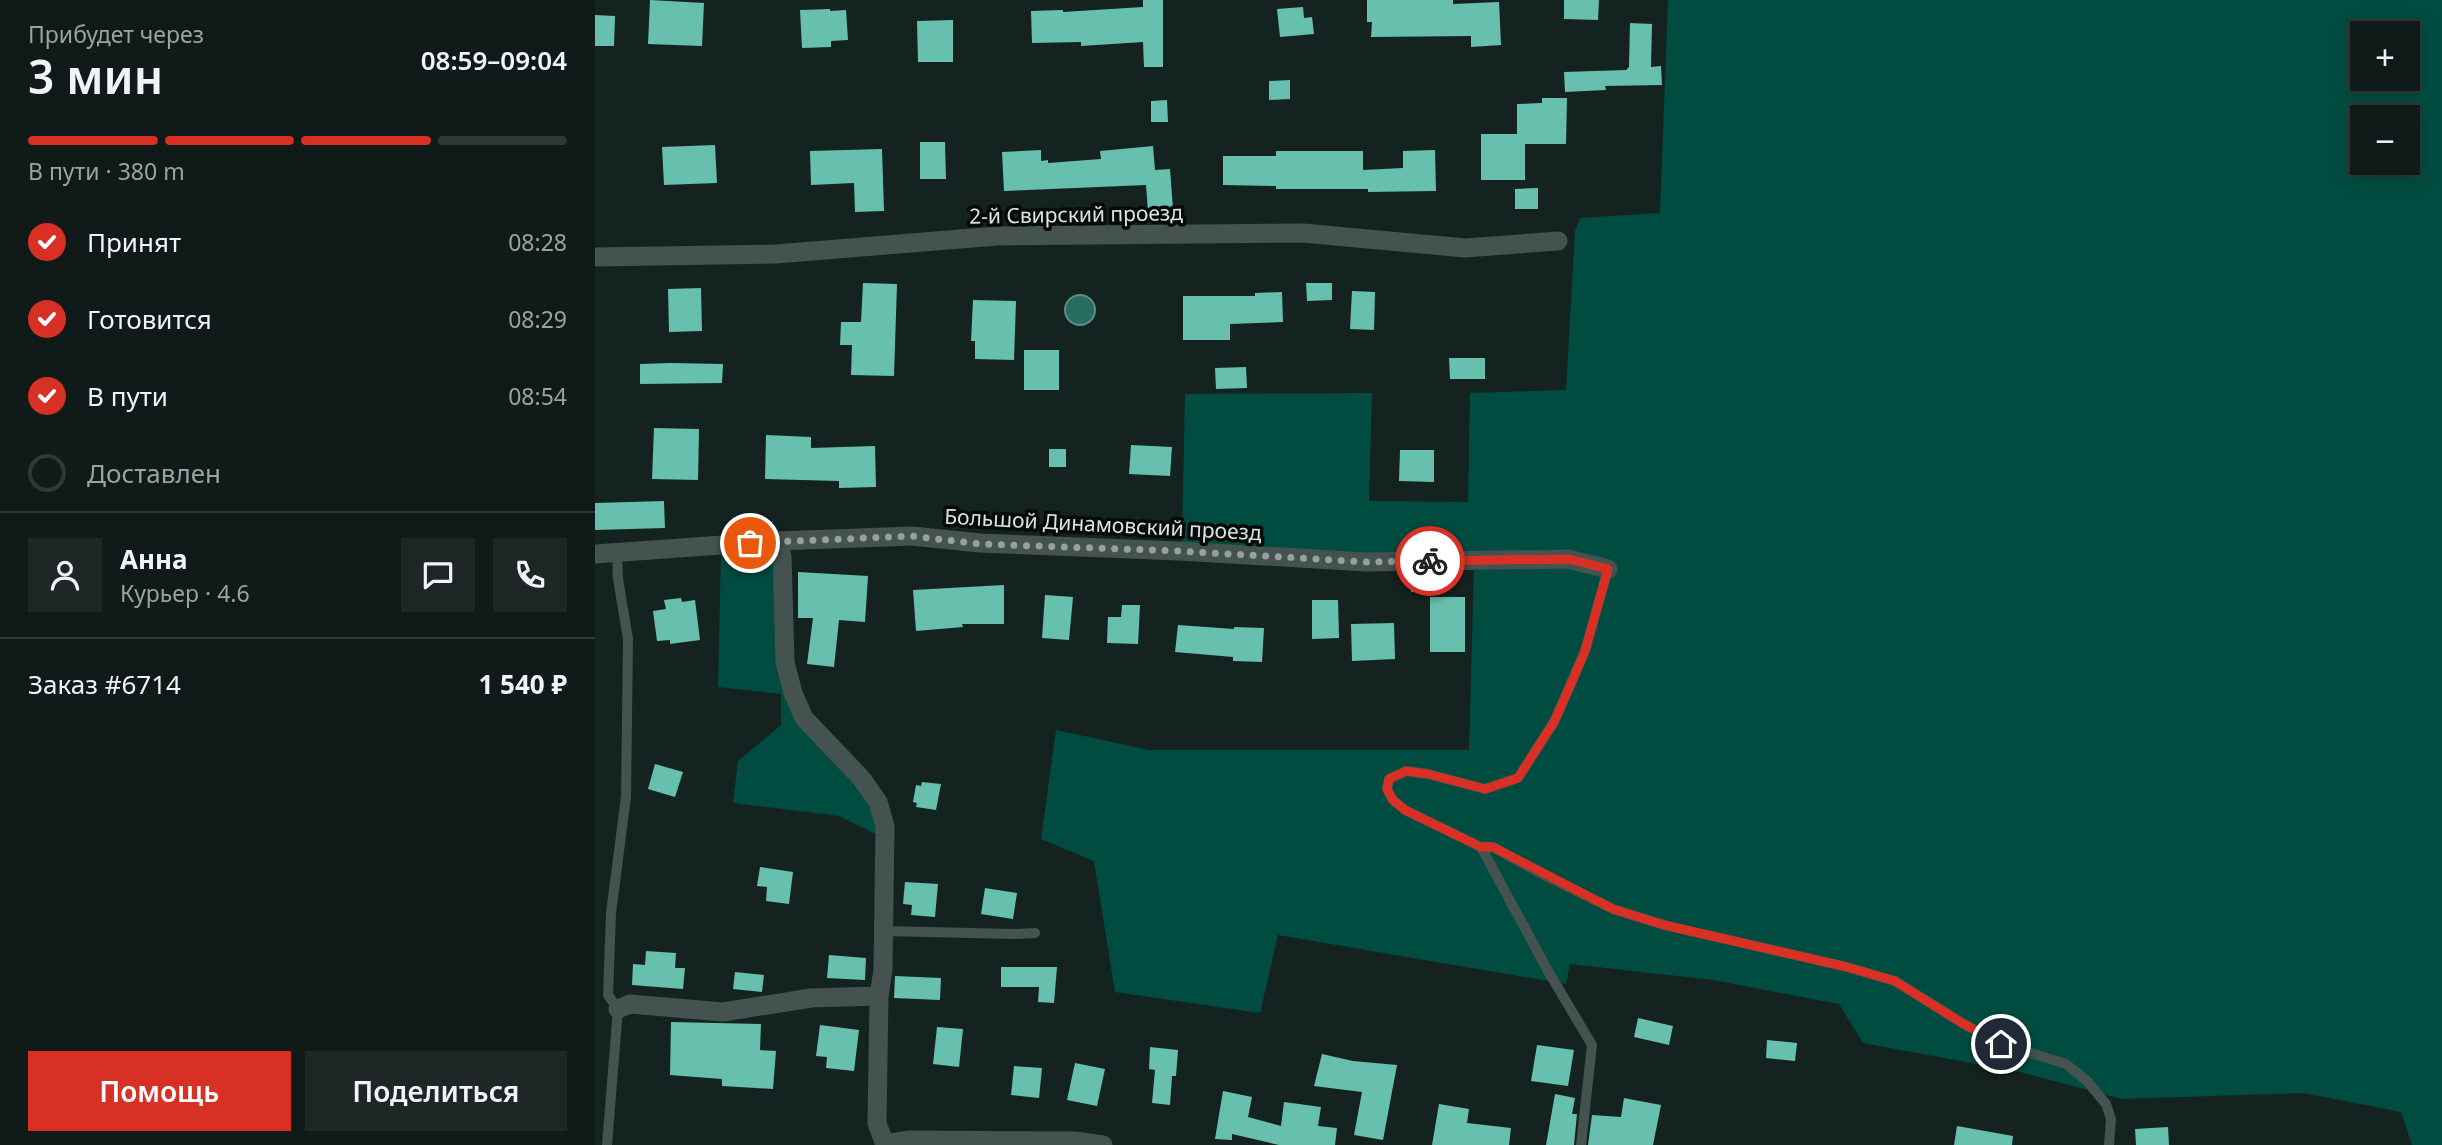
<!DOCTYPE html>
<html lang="ru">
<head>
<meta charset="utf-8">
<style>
  :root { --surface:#101a18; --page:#1e2725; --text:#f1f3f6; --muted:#9ca1a2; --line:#303837; --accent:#d93025 }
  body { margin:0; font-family:"Noto Sans",sans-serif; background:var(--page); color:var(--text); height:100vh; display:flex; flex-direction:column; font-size:26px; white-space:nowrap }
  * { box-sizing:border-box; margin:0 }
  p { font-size:23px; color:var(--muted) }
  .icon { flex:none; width:38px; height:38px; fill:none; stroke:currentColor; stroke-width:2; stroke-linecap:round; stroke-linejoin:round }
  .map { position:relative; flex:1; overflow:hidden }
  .side { display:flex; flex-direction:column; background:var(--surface); width:595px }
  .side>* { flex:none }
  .buttons { position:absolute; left:1755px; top:21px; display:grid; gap:14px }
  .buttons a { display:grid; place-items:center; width:70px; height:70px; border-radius:0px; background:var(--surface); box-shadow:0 4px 18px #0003,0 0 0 2px var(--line); font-size:35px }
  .pin { position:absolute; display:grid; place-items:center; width:60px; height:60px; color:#fff; margin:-30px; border:4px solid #fff; border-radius:50%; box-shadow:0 2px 7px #0007 }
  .courier { position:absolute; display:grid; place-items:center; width:70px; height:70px; margin:-35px; border:5px solid #d93025; border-radius:50%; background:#fff; color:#222; box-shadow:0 2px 9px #0007 }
  .headline em { font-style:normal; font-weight:600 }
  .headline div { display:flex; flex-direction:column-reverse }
  .headline { display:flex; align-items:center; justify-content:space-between; height:119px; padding:0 28px }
  h1 { font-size:46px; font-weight:600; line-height:52px }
  .bar { display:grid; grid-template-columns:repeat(4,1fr); gap:10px 7px; align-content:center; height:84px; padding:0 28px }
  .bar i { height:9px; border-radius:5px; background:var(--line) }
  .bar .active { background:var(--accent) }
  .bar p { grid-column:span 4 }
  .line { display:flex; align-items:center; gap:18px; padding:0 28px; border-top:2px solid var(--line) }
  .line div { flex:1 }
  .round { display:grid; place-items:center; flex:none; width:74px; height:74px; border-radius:0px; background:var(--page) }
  ol { padding:0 28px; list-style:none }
  li { display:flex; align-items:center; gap:21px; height:77px }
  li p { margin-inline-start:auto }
  li .icon { padding:7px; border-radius:50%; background:var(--accent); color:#fff; stroke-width:4 }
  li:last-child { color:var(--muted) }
  li i { width:38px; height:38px; border:4px solid var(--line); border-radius:50% }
  .cta { display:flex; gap:14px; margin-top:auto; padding:14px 28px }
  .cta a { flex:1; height:80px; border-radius:0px; background:var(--accent); color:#fff; font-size:28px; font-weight:600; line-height:80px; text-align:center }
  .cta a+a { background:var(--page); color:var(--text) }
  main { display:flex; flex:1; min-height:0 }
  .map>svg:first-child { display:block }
  .green { fill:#014c40; fill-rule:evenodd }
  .water { fill:#266c5f; stroke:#5c9086; stroke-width:2 }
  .building { fill:#66c0ad }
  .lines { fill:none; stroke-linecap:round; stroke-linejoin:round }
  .service { stroke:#44534f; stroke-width:10 }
  .minor { stroke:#44534f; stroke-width:19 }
  .done { stroke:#96a09d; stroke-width:7; stroke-dasharray:0 12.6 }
  .route { stroke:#d93025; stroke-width:9 }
  .labels { text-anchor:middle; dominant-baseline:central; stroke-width:7; stroke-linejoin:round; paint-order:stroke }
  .street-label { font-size:21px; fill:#dbe4e1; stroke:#060b0a }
</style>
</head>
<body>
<main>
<section class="side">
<div class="headline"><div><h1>3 мин</h1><p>Прибудет через</p></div><em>08:59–09:04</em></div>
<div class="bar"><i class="active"></i><i class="active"></i><i class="active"></i><i></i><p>В пути · 380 m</p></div>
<ol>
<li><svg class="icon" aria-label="check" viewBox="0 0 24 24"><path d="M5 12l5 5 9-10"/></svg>Принят<p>08:28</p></li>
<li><svg class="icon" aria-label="check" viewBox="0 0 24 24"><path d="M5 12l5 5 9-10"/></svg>Готовится<p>08:29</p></li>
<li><svg class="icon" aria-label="check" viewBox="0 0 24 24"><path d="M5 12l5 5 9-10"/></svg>В пути<p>08:54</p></li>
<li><i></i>Доставлен</li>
</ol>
<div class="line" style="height:126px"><a class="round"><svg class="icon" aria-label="person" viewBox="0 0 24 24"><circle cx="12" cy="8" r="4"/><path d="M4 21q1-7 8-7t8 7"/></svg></a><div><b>Анна</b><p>Курьер · 4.6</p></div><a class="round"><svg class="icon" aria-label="chat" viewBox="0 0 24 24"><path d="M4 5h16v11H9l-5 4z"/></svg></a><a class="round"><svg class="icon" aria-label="phone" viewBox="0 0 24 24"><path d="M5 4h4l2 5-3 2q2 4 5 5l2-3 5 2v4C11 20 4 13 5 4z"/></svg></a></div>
<div class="line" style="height:91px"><div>Заказ #6714</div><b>1 540 ₽</b></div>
<div class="cta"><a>Помощь</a><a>Поделиться</a></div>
</section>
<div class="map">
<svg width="1847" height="1145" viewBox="0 0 1847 1145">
  <rect width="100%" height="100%" fill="#152320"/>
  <g class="green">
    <path d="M1073,0H1847V1145H1817L1806,1112L1709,1093L1527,1099L1425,1072L1268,1043L1244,1004L1118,980L975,964L971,984L683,935L665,1013L520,992L499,861L446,839L461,730L554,750H874L879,564L584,560L587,538L590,394L777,393L774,501L873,502L875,393L971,390L980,231L985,218L1065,213ZM1768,33H1813V79H1768ZM1768,117H1813V163H1768Z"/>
    <path d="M160,551L181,563L194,696L278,803L285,836L244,816L138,803L143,761L186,725V694L123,687L126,553Z"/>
  </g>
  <circle class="water" cx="485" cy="310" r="15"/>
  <g class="building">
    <path d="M55,0L109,3L107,46L53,44Z"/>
    <path d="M548,0H568V67H549L548,42L486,46V42L437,43L436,11L468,10V12L548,7Z"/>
    <path d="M772,0H858V4L904,2L906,45L876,47V36L776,37L777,22H772Z"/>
    <path d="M969,0H1004L1003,20L969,19Z"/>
    <path d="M708,7L709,18L717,17L719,34L685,37L682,9Z"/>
    <path d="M235,9V11L251,10L253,40L236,41V47L207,48L205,10Z"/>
    <path d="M0,15L20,16L19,46H0Z"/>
    <path d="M358,20V62H323L322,21Z"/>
    <path d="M1035,23L1057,24L1056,67L1066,66L1067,85L1010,86L1011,90L970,92L969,72L1031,70L1034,67Z"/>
    <path d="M695,80V99L674,100V81Z"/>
    <path d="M947,98H972L971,144H930V180H886V134H922V104L947,103Z"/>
    <path d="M572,100L573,122H556V101Z"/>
    <path d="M325,142H350L351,179H325Z"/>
    <path d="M120,145L122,183L69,185L67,147Z"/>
    <path d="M558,146L560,170L575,169L578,209L553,212L551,185L409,191L407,152L446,150V161L453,160V163L506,159L505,151Z"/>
    <path d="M287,149L289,211L260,212L259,183L216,185L215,151Z"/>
    <path d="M840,150L841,191L773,192V189H681V186L628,185V156H681V151H768V170L808,168V151Z"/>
    <path d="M943,188V209H920V189Z"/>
    <path d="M268,283L302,284L299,376L256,375L257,345H245L246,322H266Z"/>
    <path d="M711,283H737V300L712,301Z"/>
    <path d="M106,288L107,331L74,332L73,289Z"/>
    <path d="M757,291L780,292L779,330L755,329Z"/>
    <path d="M687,292L688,322L635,324V340H588V296H660V293Z"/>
    <path d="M378,300L421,301L419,360L380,359V341H376Z"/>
    <rect x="429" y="350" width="35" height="40"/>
    <path d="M854,358H890V379H855Z"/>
    <path d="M75,363L128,364L127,383L45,384V364Z"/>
    <path d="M651,367L652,388L621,389L620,368Z"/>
    <path d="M59,428L104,429L103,480L57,479Z"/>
    <path d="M171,435L216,437V448L280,446L281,487L244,488V481L170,479Z"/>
    <path d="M536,445L577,447L575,476L534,474Z"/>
    <rect x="454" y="449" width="17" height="18"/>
    <path d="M805,450H839V482L804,481Z"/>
    <path d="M69,501L70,528L0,530V503Z"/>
    <path d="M203,572L273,576L270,622L244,620L239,667L212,664L218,618H203Z"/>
    <path d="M838,574L839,592H816V575Z"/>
    <path d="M409,585V624H367L368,627L321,631L318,590Z"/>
    <path d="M450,595L478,597L474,640L447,638Z"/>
    <rect x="835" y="597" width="35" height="55"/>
    <path d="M86,598L87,602L100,600L105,640L75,644V640L62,641L58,611L71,609L69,600Z"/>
    <path d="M717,600H743L744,638L717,639Z"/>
    <path d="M527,605H545L543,644L512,643L513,617H526Z"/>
    <path d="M799,623L800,659L757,661L756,624Z"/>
    <path d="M583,625L639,629V627L669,628L667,662L638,661V657L580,652Z"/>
    <path d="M60,764L88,772L80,797L53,789Z"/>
    <path d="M327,782L346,784L341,810L321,807L322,803L318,802L321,785L326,786Z"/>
    <path d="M165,867L198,872L194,904L171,901L172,887L162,886Z"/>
    <path d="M310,882L343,884L340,917L316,915L317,905L308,904Z"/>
    <path d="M390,888L422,893L418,919L386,914Z"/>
    <path d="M51,951L81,953L80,968H90L88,989L37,985L38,964L50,965Z"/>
    <path d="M234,955L271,958L270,980L232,978Z"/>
    <path d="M406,967H462L459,1003L443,1002L444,987H406Z"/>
    <path d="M140,972L169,975L167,992L138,989Z"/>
    <path d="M300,976L346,978L345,1000L299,998Z"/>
    <path d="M1043,1018L1078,1026L1074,1045L1039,1037Z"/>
    <path d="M76,1022L166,1024L165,1050L181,1051L178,1089L127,1086V1079L75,1075Z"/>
    <path d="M225,1025L264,1030L259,1071L231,1068L232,1057L221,1056Z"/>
    <path d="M342,1027L368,1029L364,1067L338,1064Z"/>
    <path d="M1172,1040L1202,1043L1200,1061L1171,1058Z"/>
    <path d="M942,1045L979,1050L973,1086L936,1081Z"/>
    <path d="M555,1047L583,1050L581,1076H577L575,1105L557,1103L560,1070L554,1069Z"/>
    <path d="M727,1054L758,1061L802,1065L788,1140L759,1135L767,1092L719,1086Z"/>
    <path d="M480,1063L510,1069L502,1106L472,1100Z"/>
    <path d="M419,1066L447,1068L444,1098L416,1095Z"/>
    <path d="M628,1091L657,1097L653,1117L686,1126L689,1102L726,1107L723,1126L742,1128L740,1145H684L637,1134V1140L620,1139Z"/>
    <path d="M960,1094L980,1098L977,1114H982L979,1145H951Z"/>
    <path d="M1029,1098L1066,1105L1058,1145H993L997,1115L1026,1117Z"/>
    <path d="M844,1104L874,1109L872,1123L916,1128L914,1145H837Z"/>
    <path d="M1362,1126L1418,1136L1417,1145H1359Z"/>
    <path d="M1573,1127L1574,1145H1541L1540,1129Z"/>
  </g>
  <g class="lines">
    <g class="service">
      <path d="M886,847H898L945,873L1018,909L1069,925L1252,967L1300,981L1367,1023L1407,1044L1471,1064L1492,1081L1511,1104L1516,1119L1514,1145"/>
      <path d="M289,931L419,934L440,933"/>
      <path d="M12,1145L23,1009L13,995L16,913L31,797L33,639L23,579L22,553"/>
      <path d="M986,1145L997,1045L953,971L886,847L810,810L798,800L792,789L794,779L811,771L833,774L890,789L923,778L959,722L976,683L990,651L1013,569"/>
    </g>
    <g class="minor">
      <path d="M0,257L181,254L402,236L708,233L870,248L963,241"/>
      <path d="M182,541L187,556L190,662L198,693L209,718L267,779L283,802L290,826L288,970L284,996L282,1123L290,1145"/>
      <path d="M0,554L182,541L317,536L385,543L584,551L771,562L973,559L1013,569"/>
      <path d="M23,1009L35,1004L128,1012L216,998L284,996"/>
      <path d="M290,1144L315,1140L479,1141L508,1145"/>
    </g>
  </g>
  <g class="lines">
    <path class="done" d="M155,543L317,536L385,544L584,551L771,562L835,561"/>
    <path class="route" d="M835,561L974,559L1013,569L990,651L976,684L959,722L923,778L890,789L833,774L811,771L794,779L792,789L798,800L810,810L886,847H898L1018,909L1069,925L1252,967L1300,981L1367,1023L1406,1044"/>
  </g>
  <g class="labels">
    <g class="street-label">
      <text transform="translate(481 214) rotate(-1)">2-й Свирский проезд</text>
      <text transform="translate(508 524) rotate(3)">Большой Динамовский проезд</text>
    </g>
  </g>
</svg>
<div class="buttons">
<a>+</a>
<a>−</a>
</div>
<div class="pin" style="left:155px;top:543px;background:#ea580c"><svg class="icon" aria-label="bag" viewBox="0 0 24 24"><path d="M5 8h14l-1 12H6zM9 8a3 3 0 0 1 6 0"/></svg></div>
<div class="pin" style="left:1406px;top:1044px;background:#1f2937"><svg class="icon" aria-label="home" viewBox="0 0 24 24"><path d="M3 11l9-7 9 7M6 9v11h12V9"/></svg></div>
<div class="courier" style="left:835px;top:561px"><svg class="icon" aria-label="bike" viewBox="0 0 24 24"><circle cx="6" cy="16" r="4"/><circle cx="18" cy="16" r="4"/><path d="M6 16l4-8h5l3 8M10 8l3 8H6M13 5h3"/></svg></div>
</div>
</main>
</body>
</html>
